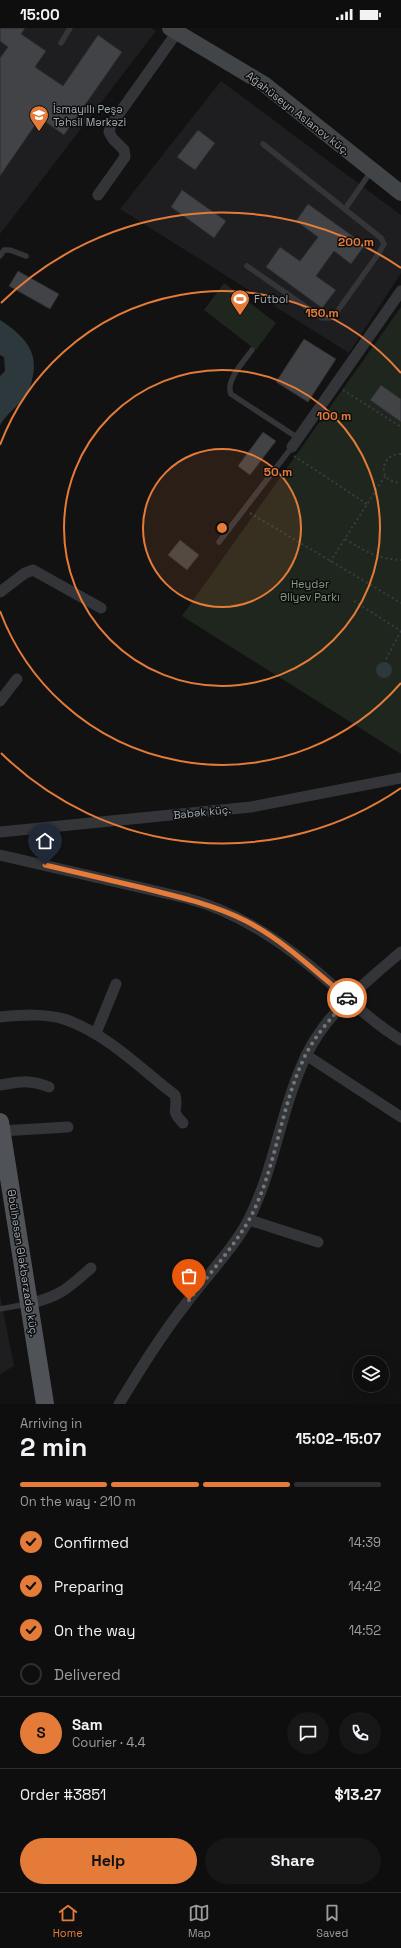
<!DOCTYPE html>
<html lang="en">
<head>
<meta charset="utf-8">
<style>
  :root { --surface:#0e0e0e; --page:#171717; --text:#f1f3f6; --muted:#9b9c9e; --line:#2e2e2e; --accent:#e47b39 }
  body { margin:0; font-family:"Space Grotesk",sans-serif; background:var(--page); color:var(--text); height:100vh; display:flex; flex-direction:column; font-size:15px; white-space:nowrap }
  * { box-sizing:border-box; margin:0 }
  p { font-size:13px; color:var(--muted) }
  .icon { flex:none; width:22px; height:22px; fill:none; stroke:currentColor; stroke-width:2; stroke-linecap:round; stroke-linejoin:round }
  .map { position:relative; height:1376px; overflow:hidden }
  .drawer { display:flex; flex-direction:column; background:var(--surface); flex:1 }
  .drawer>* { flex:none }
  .controls { position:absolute; left:353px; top:1328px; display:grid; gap:8px }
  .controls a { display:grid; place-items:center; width:36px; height:36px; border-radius:50%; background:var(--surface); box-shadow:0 4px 16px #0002,0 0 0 1px var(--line); font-size:20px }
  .pin { position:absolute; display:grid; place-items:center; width:34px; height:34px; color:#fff; margin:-41px -17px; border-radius:50% 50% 50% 0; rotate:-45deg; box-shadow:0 0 4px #0007 }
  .pin .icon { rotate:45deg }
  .courier { position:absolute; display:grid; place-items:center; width:40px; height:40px; margin:-20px; border:3px solid #e47b39; border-radius:50%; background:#fff; color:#222; box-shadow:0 1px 5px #0007 }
  .head em { font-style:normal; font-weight:700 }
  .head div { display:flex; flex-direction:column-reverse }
  .head { display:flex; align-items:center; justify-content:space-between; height:68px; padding:0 20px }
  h1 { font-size:26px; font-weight:700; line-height:30px }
  .bar { display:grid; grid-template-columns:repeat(4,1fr); gap:6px 4px; align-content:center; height:48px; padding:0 20px }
  .bar i { height:5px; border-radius:3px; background:var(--line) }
  .bar .active { background:var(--accent) }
  .bar p { grid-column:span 4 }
  .line { display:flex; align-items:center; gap:10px; padding:0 20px; border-top:1px solid var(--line) }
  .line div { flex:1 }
  .round { display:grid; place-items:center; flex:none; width:42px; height:42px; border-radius:21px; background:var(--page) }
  ol { padding:0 20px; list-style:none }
  li { display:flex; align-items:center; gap:12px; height:44px }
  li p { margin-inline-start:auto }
  li .icon { padding:4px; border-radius:50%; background:var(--accent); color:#111; stroke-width:4 }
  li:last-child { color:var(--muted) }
  li i { width:22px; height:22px; border:2px solid var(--line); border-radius:50% }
  .primary-button { display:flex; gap:8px; margin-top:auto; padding:8px 20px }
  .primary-button a { flex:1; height:46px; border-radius:24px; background:var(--accent); color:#111; font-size:16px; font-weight:700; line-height:46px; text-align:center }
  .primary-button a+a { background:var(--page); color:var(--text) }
  .status { display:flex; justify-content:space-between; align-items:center; height:28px; padding:0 20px; background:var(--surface); direction:ltr }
  .status svg { height:11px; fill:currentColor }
  .tabs { display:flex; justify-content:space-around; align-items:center; height:56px; border-top:1px solid var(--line); background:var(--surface); font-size:11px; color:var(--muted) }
  .tabs a { display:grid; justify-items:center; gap:2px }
  .tabs .active { color:var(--accent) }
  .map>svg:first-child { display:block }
  .built { fill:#1e1e20 }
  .green { fill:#1f261e }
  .water { fill:#2c383b }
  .building { fill:#414346; stroke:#2c2d2f }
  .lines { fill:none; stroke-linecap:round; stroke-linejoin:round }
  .path { stroke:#393c3f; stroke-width:2; stroke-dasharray:2 3; stroke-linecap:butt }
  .lane { stroke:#333538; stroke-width:5.5 }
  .street { stroke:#333538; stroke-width:11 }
  .secondary { stroke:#414548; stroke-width:16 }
  .primary { stroke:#4f5357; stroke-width:18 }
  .done { stroke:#71777b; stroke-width:4; stroke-dasharray:0 7.2 }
  .route { stroke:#e47b39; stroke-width:5 }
  .ring { fill:none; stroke:#e47b39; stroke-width:2 }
  .labels { text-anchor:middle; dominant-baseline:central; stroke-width:3; stroke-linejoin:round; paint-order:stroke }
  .poi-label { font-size:11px; fill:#a4adb3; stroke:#0d0d0e; text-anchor:start }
  .street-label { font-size:11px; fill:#a4adb3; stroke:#0d0d0e }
  .park-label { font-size:11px; fill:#839d7c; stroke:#0d0d0e }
  .centre { fill:#e47b39; stroke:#0d0d0e; stroke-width:2 }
  .ring-label { font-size:12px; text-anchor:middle; font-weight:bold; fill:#e47b39; stroke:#0d0d0e; stroke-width:3; stroke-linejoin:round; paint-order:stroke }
</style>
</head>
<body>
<div class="status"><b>15:00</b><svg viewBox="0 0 49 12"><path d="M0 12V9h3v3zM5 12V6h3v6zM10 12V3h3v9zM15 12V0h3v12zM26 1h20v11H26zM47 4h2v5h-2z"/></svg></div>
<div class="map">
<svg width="401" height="1376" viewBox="0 0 401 1376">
  <rect width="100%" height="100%" fill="#121213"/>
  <g class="built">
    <path d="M0,0H151L156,3L0,206Z"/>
    <path d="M221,53L401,187V245L349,325L120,181Z"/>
    <path d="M0,1267L14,1338L0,1346Z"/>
  </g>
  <g class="green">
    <path d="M224,255L276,295L256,322L204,282Z"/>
    <path d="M401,279V726L182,588Z"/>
  </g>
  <g class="water">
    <path d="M0,292C23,307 40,323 32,352C31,356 30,361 28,364C21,376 8,384 0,397V348L5,343L4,329L0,327Z"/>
    <circle cx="384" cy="642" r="8"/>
  </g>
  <g class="building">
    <path d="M0,0H25L21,6L46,23L35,39L63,58L98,7L122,24L64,107L40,90L0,148V30L8,19L0,13Z"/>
    <path d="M198,102L215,115L195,142L177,129Z"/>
    <path d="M182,162L226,193L214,210L171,179Z"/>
    <path d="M308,176L365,217L351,236L334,223L316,248L336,262L322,280L266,239L280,219L300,233L318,209L296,193Z"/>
    <path d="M18,243L59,266L50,281L9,258Z"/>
    <path d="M304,311L336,331L308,374L276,354Z"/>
    <path d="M381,357L401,371V394L370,372Z"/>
    <path d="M263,404L276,413L250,447L238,438Z"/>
    <path d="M180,512L199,527L187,542L168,527Z"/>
  </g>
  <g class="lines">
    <g class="path">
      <path d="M343,362L401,399"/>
      <path d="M401,426C378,426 378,457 401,454"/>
      <path d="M294,428L367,476"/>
      <path d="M250,485L401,575"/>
      <path d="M345,511C365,523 377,531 401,532"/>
      <path d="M330,534L385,448"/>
      <path d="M354,573L401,603"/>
      <path d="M386,631L401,603"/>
    </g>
    <g class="lane">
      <path d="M61,15L70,0"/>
      <path d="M345,181L372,142"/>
      <path d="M0,228L4,222H10L26,228"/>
      <path d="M247,238L322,290H329L334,288L379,225L384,216L381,210L263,116"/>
      <path d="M252,322C244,333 225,353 231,366L298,410"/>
      <path d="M219,514L292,419"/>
      <path d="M0,1281L27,1276"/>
    </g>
    <g class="street">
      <path d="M98,167L125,129L124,122L113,111L109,104L111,97L180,0"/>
      <path d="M292,419L401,263"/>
      <path d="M0,564L25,545L33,542L101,580"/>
      <path d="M0,673L17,651"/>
      <path d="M0,804L251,779L401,750"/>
      <path d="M0,827L186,870C232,882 272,907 309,937C340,962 367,991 401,1012"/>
      <path d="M0,989C21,987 47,985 67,992C108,1007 141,1041 175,1067C179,1082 169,1081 183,1095"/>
      <path d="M96,1005L116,956"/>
      <path d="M306,1027L401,1089"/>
      <path d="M0,1057C20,1054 30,1051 49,1059"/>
      <path d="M1,1103L68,1099"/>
      <path d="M249,1192L318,1214"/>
      <path d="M29,1276C61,1268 67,1261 91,1240"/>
      <path d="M119,1376C141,1340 162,1306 188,1273C206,1249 236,1217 249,1191C275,1139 281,1080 306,1028C326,985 366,954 401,924"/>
    </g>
    <path class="secondary" d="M170,0L264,56L401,165"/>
    <path class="primary" d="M0,1094L45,1376"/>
  </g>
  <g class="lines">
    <path class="done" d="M189,1272C209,1246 233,1220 249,1192C277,1140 280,1078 306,1026C317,1005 333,988 348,971L347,970"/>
    <path class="route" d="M45,837C76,844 108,852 139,859C176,868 212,876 246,893C283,912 315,943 347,970"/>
  </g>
  <circle cx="222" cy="500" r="79" fill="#e47b39" fill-opacity=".12"/>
  <g class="ring">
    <circle cx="222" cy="500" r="79"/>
    <circle cx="222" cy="500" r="158"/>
    <path d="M401 655A237 237 0 0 1 0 583M0 417A237 237 0 0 1 401 345"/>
    <path d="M401 760A316 316 0 0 1 1 725M1 275A316 316 0 0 1 401 240"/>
  </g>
  <defs>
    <symbol id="university-pin" viewBox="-11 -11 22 30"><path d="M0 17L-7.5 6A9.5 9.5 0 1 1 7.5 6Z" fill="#e47b39" stroke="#0d0d0e"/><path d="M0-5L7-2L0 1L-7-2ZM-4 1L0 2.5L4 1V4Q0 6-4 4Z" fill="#fff"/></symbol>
    <symbol id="stadium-pin" viewBox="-11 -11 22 30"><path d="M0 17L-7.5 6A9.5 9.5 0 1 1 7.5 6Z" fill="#e47b39" stroke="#0d0d0e"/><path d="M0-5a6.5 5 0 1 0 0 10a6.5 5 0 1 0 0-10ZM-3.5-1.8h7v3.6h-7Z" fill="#fff"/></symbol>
  </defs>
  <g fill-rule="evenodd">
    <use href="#university-pin" x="28" y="76" width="22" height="30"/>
    <use href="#stadium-pin" x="229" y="260" width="22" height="30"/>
  </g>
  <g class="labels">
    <g class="poi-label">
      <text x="53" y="81">İsmayıllı Peşə<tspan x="53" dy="13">Təhsil Mərkəzi</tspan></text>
      <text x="254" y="271">Futbol</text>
    </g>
    <g class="street-label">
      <text transform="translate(298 85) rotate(38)">Ağahüseyn Aslanov küç.</text>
      <text transform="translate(202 784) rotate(-6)">Babək küç.</text>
      <text transform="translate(23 1235) rotate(81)">Əbülhəsən Ələkbərzadə küç.</text>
    </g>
    <g class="park-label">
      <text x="310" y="556">Heydər<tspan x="310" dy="13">Əliyev Parkı</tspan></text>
    </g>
  </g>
  <circle cx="222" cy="500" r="6" class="centre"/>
  <g class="ring-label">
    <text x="356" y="218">200 m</text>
    <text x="322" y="289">150 m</text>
    <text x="334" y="392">100 m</text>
    <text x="278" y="448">50 m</text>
  </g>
</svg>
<div class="controls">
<a><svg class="icon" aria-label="layers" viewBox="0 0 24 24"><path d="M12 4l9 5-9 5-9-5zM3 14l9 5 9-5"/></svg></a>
</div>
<div class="pin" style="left:189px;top:1272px;background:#ea580c"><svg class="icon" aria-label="bag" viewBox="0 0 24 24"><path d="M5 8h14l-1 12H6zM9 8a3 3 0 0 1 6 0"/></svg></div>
<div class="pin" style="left:45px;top:837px;background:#1f2937"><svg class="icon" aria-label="home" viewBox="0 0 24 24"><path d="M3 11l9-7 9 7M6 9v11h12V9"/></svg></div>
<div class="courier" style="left:347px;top:970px"><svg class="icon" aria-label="car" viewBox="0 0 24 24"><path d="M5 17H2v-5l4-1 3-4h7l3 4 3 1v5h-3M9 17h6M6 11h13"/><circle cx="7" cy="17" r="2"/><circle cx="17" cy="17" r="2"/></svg></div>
</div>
<section class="drawer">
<div class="head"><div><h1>2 min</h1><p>Arriving in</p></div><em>15:02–15:07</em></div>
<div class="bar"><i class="active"></i><i class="active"></i><i class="active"></i><i></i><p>On the way · 210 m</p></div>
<ol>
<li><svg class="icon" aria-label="check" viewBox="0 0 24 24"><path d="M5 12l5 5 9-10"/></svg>Confirmed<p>14:39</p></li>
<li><svg class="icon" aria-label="check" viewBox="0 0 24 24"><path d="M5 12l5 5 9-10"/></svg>Preparing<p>14:42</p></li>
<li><svg class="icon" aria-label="check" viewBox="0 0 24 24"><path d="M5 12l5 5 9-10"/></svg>On the way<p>14:52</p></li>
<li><i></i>Delivered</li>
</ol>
<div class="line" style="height:72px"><b class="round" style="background:var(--accent);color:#111">S</b><div><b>Sam</b><p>Courier · 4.4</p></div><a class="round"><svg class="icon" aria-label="chat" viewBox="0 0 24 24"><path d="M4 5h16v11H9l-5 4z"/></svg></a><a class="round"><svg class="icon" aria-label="phone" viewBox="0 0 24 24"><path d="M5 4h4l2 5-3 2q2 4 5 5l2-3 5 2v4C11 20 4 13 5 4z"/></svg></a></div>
<div class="line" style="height:52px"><div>Order #3851</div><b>$13.27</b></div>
<div class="primary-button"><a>Help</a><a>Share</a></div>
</section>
<nav class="tabs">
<a class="active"><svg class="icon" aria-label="home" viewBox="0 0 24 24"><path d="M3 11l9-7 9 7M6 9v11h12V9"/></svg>Home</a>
<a><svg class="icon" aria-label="map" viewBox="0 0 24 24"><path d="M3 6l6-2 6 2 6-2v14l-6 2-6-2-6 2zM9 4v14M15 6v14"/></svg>Map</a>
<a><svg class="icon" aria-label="saved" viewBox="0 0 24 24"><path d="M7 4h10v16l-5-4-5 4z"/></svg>Saved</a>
</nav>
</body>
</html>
